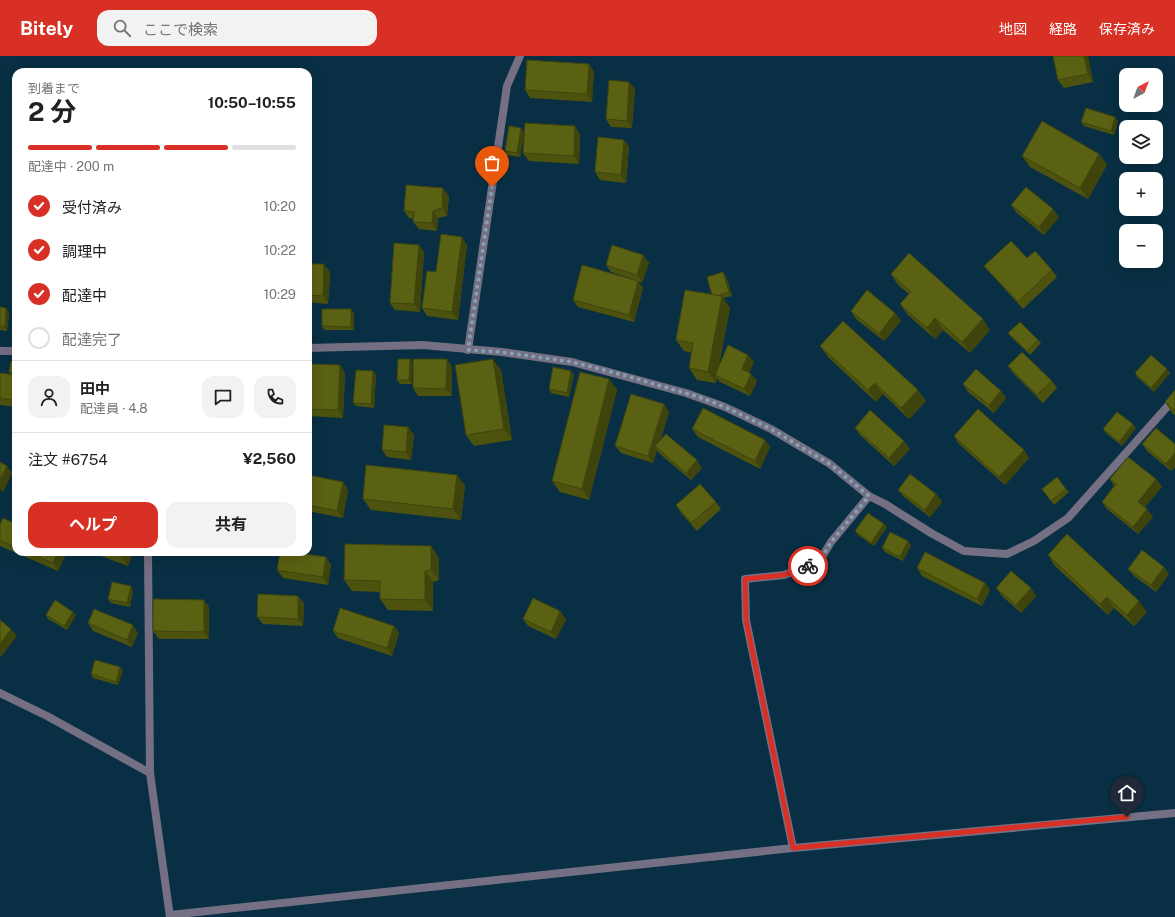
<!DOCTYPE html>
<html lang="ja">
<head>
<meta charset="utf-8">
<style>
  :root { --surface:#fff; --page:#f2f2f2; --text:#202124; --muted:#757577; --line:#e0e0e0; --accent:#d93025 }
  body { margin:0; font-family:"Public Sans","Noto Sans JP",sans-serif; background:var(--page); color:var(--text); height:100vh; display:flex; flex-direction:column; font-size:15px; white-space:nowrap }
  * { box-sizing:border-box; margin:0 }
  p { font-size:13px; color:var(--muted) }
  .icon { flex:none; width:22px; height:22px; fill:none; stroke:currentColor; stroke-width:2; stroke-linecap:round; stroke-linejoin:round }
  .map { position:relative; flex:1; overflow:hidden }
  .drawer { position:absolute; left:12px; top:12px; width:300px; height:488px; display:flex; flex-direction:column; background:var(--surface); border-radius:12px; box-shadow:0 4px 16px #0002 }
  .drawer>* { flex:none }
  .needle { width:26px; rotate:41deg }
  .buttons { position:absolute; left:1119px; top:12px; display:grid; gap:8px }
  .buttons a { display:grid; place-items:center; width:44px; height:44px; border-radius:8px; background:var(--surface); box-shadow:0 4px 16px #0002; font-size:20px }
  .pin { position:absolute; display:grid; place-items:center; width:34px; height:34px; color:#fff; margin:-41px -17px; border-radius:50% 50% 50% 0; rotate:-45deg; box-shadow:0 0 4px #0007 }
  .pin .icon { rotate:45deg }
  .courier { position:absolute; display:grid; place-items:center; width:40px; height:40px; margin:-20px; border:3px solid #d93025; border-radius:50%; background:#fff; color:#222; box-shadow:0 1px 5px #0007 }
  .head em { font-style:normal; font-weight:700 }
  .head div { display:flex; flex-direction:column-reverse }
  .head { display:flex; align-items:center; justify-content:space-between; height:68px; padding:0 16px }
  h1 { font-size:26px; font-weight:700; line-height:30px }
  .bar { display:grid; grid-template-columns:repeat(4,1fr); gap:6px 4px; align-content:center; height:48px; padding:0 16px }
  .bar i { height:5px; border-radius:3px; background:var(--line) }
  .bar .current { background:var(--accent) }
  .bar p { grid-column:span 4 }
  .line { display:flex; align-items:center; gap:10px; padding:0 16px; border-top:1px solid var(--line) }
  .line div { flex:1 }
  .round { display:grid; place-items:center; flex:none; width:42px; height:42px; border-radius:12px; background:var(--page) }
  ol { padding:0 16px; list-style:none }
  li { display:flex; align-items:center; gap:12px; height:44px }
  li p { margin-inline-start:auto }
  li .icon { padding:4px; border-radius:50%; background:var(--accent); color:#fff; stroke-width:4 }
  li:last-child { color:var(--muted) }
  li i { width:22px; height:22px; border:2px solid var(--line); border-radius:50% }
  .primary-button { display:flex; gap:8px; margin-top:auto; padding:8px 16px }
  .primary-button a { flex:1; height:46px; border-radius:12px; background:var(--accent); color:#fff; font-size:16px; font-weight:700; line-height:46px; text-align:center }
  .primary-button a+a { background:var(--page); color:var(--text) }
  header { display:flex; align-items:center; gap:24px; box-sizing:border-box; height:56px; padding:0 20px; background:var(--accent); color:#fff }
  header strong { font-size:19px }
  nav { display:flex; gap:22px; margin-inline-start:auto; font-size:14px }
  .search { width:280px; height:36px; background:var(--page); display:flex; align-items:center; gap:10px; box-sizing:border-box; padding:0 14px; border-radius:12px; color:var(--muted); font-size:15px }
  .map>svg:first-child { display:block }
  .lines { fill:none; stroke-linecap:round; stroke-linejoin:round }
  .street { stroke:#746f83; stroke-width:8 }
  .wall { fill:#4d530f }
  .shaded-wall { fill:#3f440d }
  .building { fill:#5a6112; stroke:#3f440d }
  .done { stroke:#85a3b5; stroke-width:4; stroke-dasharray:0 7.2 }
  .route { stroke:#d93025; stroke-width:5 }
</style>
</head>
<body>
<header>
<strong>Bitely</strong>
<div class="search"><svg class="icon" aria-label="search" viewBox="0 0 24 24"><circle cx="10" cy="10" r="6"/><path d="M15 15l6 6"/></svg>ここで検索</div>
<nav><a>地図</a><a>経路</a><a>保存済み</a></nav>
</header>
<div class="map">
<svg width="1175" height="861" viewBox="0 0 1175 861">
  <rect width="100%" height="100%" fill="#082f43"/>
  <g class="lines">
    <g class="street">
      <path d="M308,292L423,289L502,296L572,306L686,337L725,351L771,373L830,408L869,440L885,448L931,477L964,495L1007,498L1034,485L1068,462L1175,342"/>
      <path d="M468,294L507,30L520,0"/>
      <path d="M0,295H16"/>
      <path d="M148,496L150,717L170,861"/>
      <path d="M0,637L47,660L150,717"/>
      <path d="M793,792L746,564L745,523L784,519L819,506L831,486L869,440"/>
      <path d="M170,859L793,792L1175,757"/>
    </g>
  </g>
  <g class="wall">
    <path d="M1088,0L1093,26L1064,32L1058,24Z"/>
    <path d="M594,15L592,46L530,42L525,34Z"/>
    <path d="M629,26L635,33L632,72L611,71L606,63Z"/>
    <path d="M1118,65L1114,79L1084,70L1081,66Z"/>
    <path d="M524,76L520,101L507,99L505,95Z"/>
    <path d="M580,78L579,108L529,105L523,97Z"/>
    <path d="M624,84L629,91L626,127L600,124L595,116Z"/>
    <path d="M1099,98L1107,109L1088,143L1030,111L1022,100Z"/>
    <path d="M449,140L447,160L438,162L437,175L419,173L413,166L414,163L409,162L404,155Z"/>
    <path d="M1011,149L1059,161L1044,179L1017,157Z"/>
    <path d="M419,189L424,196L420,256L395,254L390,247Z"/>
    <path d="M467,189L458,264L427,260L422,252L436,216Z"/>
    <path d="M643,199L649,207L642,227L638,225L643,232L634,266L578,251L573,244L629,222L611,216L606,209Z"/>
    <path d="M1027,202L1052,214L1057,221L1023,253L990,217L984,210Z"/>
    <path d="M308,208L330,216L328,248L308,246Z"/>
    <path d="M891,218L990,274L970,297L943,274L935,283L908,259L900,248L909,238L898,229Z"/>
    <path d="M726,220L732,240L723,242L730,252L719,309L748,299L754,306L749,317L751,318L757,325L750,340L720,326L717,322L716,327L697,324L689,312L692,297L684,295L676,284Z"/>
    <path d="M0,251L9,256L7,275L0,274Z"/>
    <path d="M851,255L895,257L901,265L884,285L856,263Z"/>
    <path d="M354,257V274H324L322,270Z"/>
    <path d="M1008,277L1038,284L1041,287L1030,299L1011,281Z"/>
    <path d="M820,290L926,345L909,363L883,338L876,346L828,301Z"/>
    <path d="M447,303L452,311V340H418L413,332Z"/>
    <path d="M16,306V351L0,349V317L11,318L9,316Z"/>
    <path d="M412,307V328H400L397,324Z"/>
    <path d="M308,308L340,309L345,317L343,362L308,360Z"/>
    <path d="M1008,310L1052,325L1057,332L1043,347L1014,318Z"/>
    <path d="M501,314L512,384L474,390L466,379Z"/>
    <path d="M373,315L376,319L374,352L356,350L353,347Z"/>
    <path d="M1135,317H1170L1154,336L1137,321Z"/>
    <path d="M574,319L569,341L551,337L549,333Z"/>
    <path d="M609,323L617,334L589,444L560,436L552,425Z"/>
    <path d="M963,328L1001,335L1006,342L994,357L968,336Z"/>
    <path d="M1175,334V359L1172,357L1165,346Z"/>
    <path d="M669,356L660,385L702,412L691,424L660,398L657,394L653,407L621,397L615,390Z"/>
    <path d="M408,371L414,379L411,404L387,401L382,394Z"/>
    <path d="M855,372L910,393L894,410L860,379Z"/>
    <path d="M1136,372L1122,390L1106,377L1103,373Z"/>
    <path d="M692,373L765,384L770,391L760,413L698,381Z"/>
    <path d="M954,380L1024,394L1029,402L1005,429L959,388Z"/>
    <path d="M1142,388H1175V411L1171,415L1147,395Z"/>
    <path d="M308,419L343,426L348,434L343,462L308,455Z"/>
    <path d="M457,419L465,430L461,464L371,454L363,443Z"/>
    <path d="M1110,423H1156L1162,431L1145,451L1153,461L1138,478L1107,453L1102,446L1114,430Z"/>
    <path d="M1042,433H1066L1069,436L1054,449Z"/>
    <path d="M898,434L936,438L942,446L930,461L904,441Z"/>
    <path d="M716,446L721,453L697,475L681,457L676,449Z"/>
    <path d="M16,468V496H67L58,515L0,490V469Z"/>
    <path d="M884,468L887,471L874,490L858,479L855,475Z"/>
    <path d="M911,489L903,505L885,496L882,492Z"/>
    <path d="M431,490L439,502V524L433,526V555L388,554L380,543V536L352,535L344,524Z"/>
    <path d="M90,496H133L128,510Z"/>
    <path d="M1048,499L1147,556L1134,570L1114,552L1108,559L1055,510Z"/>
    <path d="M326,501L331,509L328,529L283,522L277,514Z"/>
    <path d="M917,512L985,527L990,534L982,550L922,520Z"/>
    <path d="M1128,513L1169,518L1156,536L1134,520Z"/>
    <path d="M996,532H1031L1036,540L1021,557L1002,540Z"/>
    <path d="M133,534L130,551L111,547L108,543Z"/>
    <path d="M298,540L304,547L303,570L263,568L257,561Z"/>
    <path d="M209,551V583H159L153,575Z"/>
    <path d="M560,555L566,563L556,583L528,570L523,563Z"/>
    <path d="M46,559H76L67,574L48,563Z"/>
    <path d="M88,567L138,577L132,591L93,575Z"/>
    <path d="M394,570L399,577L392,600L338,582L333,575Z"/>
    <path d="M123,615L118,629L93,622L91,618Z"/>
  </g>
  <g class="shaded-wall">
    <path d="M1084,0H1088L1093,26L1088,18Z"/>
    <path d="M589,8L594,15L592,46L587,38Z"/>
    <path d="M629,26L635,33L632,72L627,65Z"/>
    <path d="M1115,61L1118,65L1114,79L1111,75Z"/>
    <path d="M575,70L580,78L579,108L574,100Z"/>
    <path d="M521,72L524,76L520,101L517,97Z"/>
    <path d="M624,84L629,91L626,127L621,119Z"/>
    <path d="M1099,98L1107,109L1088,143L1080,132Z"/>
    <path d="M443,132L449,140L447,160L442,152Z"/>
    <path d="M1053,153L1059,161L1044,179L1039,171Z"/>
    <path d="M433,155L438,162L437,175L432,167Z"/>
    <path d="M462,181L467,189L458,264L452,256Z"/>
    <path d="M419,189L424,196L420,256L414,248Z"/>
    <path d="M643,199L649,207L642,227L637,219Z"/>
    <path d="M324,208L330,216L328,248L323,240Z"/>
    <path d="M723,216L726,220L732,240L729,236Z"/>
    <path d="M638,225L643,232L634,266L629,259Z"/>
    <path d="M722,240L730,252L717,320L715,319L717,322L716,327L708,316Z"/>
    <path d="M6,252L9,256L7,275L5,271Z"/>
    <path d="M351,253L354,257V274L351,271Z"/>
    <path d="M895,257L901,265L884,285L879,278Z"/>
    <path d="M935,262L943,274L935,283L927,272Z"/>
    <path d="M983,263L990,274L970,297L962,286Z"/>
    <path d="M748,299L754,306L747,321L742,313Z"/>
    <path d="M410,303L412,307V328L409,324Z"/>
    <path d="M447,303L452,311V340L446,333Z"/>
    <path d="M493,303L501,314L512,384L504,373Z"/>
    <path d="M340,309L345,317L343,362L338,354Z"/>
    <path d="M1167,313L1170,317L1154,336L1151,332Z"/>
    <path d="M373,315L376,319L374,352L371,348Z"/>
    <path d="M571,315L574,319L569,341L567,337Z"/>
    <path d="M751,318L757,325L750,340L744,333Z"/>
    <path d="M15,319L16,320V349L12,344Z"/>
    <path d="M609,323L617,334L589,444L582,433Z"/>
    <path d="M875,327L883,338L876,346L868,334Z"/>
    <path d="M918,334L926,345L909,363L901,352Z"/>
    <path d="M1001,335L1006,342L994,357L989,349Z"/>
    <path d="M664,348L669,356L658,393L655,390L657,394L653,407L648,400Z"/>
    <path d="M1133,368L1136,372L1122,390L1119,386Z"/>
    <path d="M408,371L414,379L411,404L406,396Z"/>
    <path d="M765,384L770,391L760,413L755,405Z"/>
    <path d="M904,385L910,393L894,410L889,402Z"/>
    <path d="M1024,394L1029,402L1005,429L999,421Z"/>
    <path d="M1175,397V411L1171,415L1166,408Z"/>
    <path d="M697,404L702,412L691,424L686,417Z"/>
    <path d="M7,410L12,417L3,437L0,433V424Z"/>
    <path d="M457,419L465,430L461,464L453,453Z"/>
    <path d="M1156,423L1162,431L1143,453L1138,446Z"/>
    <path d="M343,426L348,434L343,462L337,455Z"/>
    <path d="M936,438L942,446L930,461L925,454Z"/>
    <path d="M1147,453L1153,461L1138,478L1133,471Z"/>
    <path d="M884,468L887,471L874,490L871,487Z"/>
    <path d="M908,485L911,489L903,505L900,501Z"/>
    <path d="M431,490L439,502V524L431,513Z"/>
    <path d="M58,496H67L58,515L53,507Z"/>
    <path d="M121,496H133L128,510L120,499Z"/>
    <path d="M326,501L331,509L328,529L323,521Z"/>
    <path d="M1164,511L1169,518L1156,536L1151,529Z"/>
    <path d="M425,515L433,526V555L425,544Z"/>
    <path d="M985,527L990,534L982,550L977,543Z"/>
    <path d="M131,530L133,534L130,551L127,547Z"/>
    <path d="M1031,532L1036,540L1021,557L1016,549Z"/>
    <path d="M298,540L304,547L303,570L298,563Z"/>
    <path d="M1107,541L1114,552L1108,559L1100,548Z"/>
    <path d="M204,544L209,551V583L204,576Z"/>
    <path d="M1139,545L1147,556L1134,570L1127,559Z"/>
    <path d="M560,555L566,563L556,583L551,576Z"/>
    <path d="M73,556L76,559L67,574L64,570Z"/>
    <path d="M133,569L138,577L132,591L127,584Z"/>
    <path d="M394,570L399,577L392,600L387,592Z"/>
    <path d="M11,573L17,580L1,601L0,599V588Z"/>
    <path d="M120,611L123,615L118,629L116,626Z"/>
  </g>
  <g class="building">
    <path d="M1053,0H1084L1088,18L1058,24Z"/>
    <path d="M527,4L589,8L587,38L525,34Z"/>
    <path d="M609,24L629,26L627,65L606,63Z"/>
    <path d="M1086,52L1115,61L1111,75L1081,66Z"/>
    <path d="M1042,65L1099,98L1080,132L1022,100Z"/>
    <path d="M525,67L575,70L574,100L523,97Z"/>
    <path d="M509,70L521,72L517,97L505,95Z"/>
    <path d="M598,81L624,84L621,119L595,116Z"/>
    <path d="M406,129L443,132L442,152L433,155L432,167L413,166L414,156L404,155Z"/>
    <path d="M1026,131L1053,153L1039,171L1011,149Z"/>
    <path d="M441,178L462,181L452,256L422,252L427,215L436,216Z"/>
    <path d="M1011,185L1027,202L1035,195L1052,214L1018,246L984,210Z"/>
    <path d="M394,187L419,189L414,248L390,247Z"/>
    <path d="M612,189L643,199L637,219L606,209Z"/>
    <path d="M909,197L983,263L962,286L935,262L927,272L900,248L911,236L891,218Z"/>
    <path d="M308,208H324L323,240L308,239Z"/>
    <path d="M582,209L638,225L629,259L573,244Z"/>
    <path d="M723,216L729,236L717,240L712,239L707,221Z"/>
    <path d="M685,234L722,240L708,316L689,312L693,287L676,284Z"/>
    <path d="M867,234L895,257L879,278L851,255Z"/>
    <path d="M0,251L6,252L5,271L0,270Z"/>
    <path d="M322,253H351V271L322,270Z"/>
    <path d="M843,265L918,334L901,352L875,327L868,334L820,290Z"/>
    <path d="M1020,266L1038,284L1027,295L1008,277Z"/>
    <path d="M728,289L748,299L742,313L751,318L744,333L715,319Z"/>
    <path d="M1022,296L1052,325L1037,339L1008,310Z"/>
    <path d="M1151,299L1167,313L1151,332L1135,317Z"/>
    <path d="M398,303H410L409,324H397Z"/>
    <path d="M413,303H447L446,333L413,332Z"/>
    <path d="M493,303L504,373L466,379L455,309Z"/>
    <path d="M11,305L16,306V317L9,316Z"/>
    <path d="M308,308L340,309L338,354L308,353Z"/>
    <path d="M553,311L571,315L567,337L549,333Z"/>
    <path d="M976,313L1001,335L989,349L963,328Z"/>
    <path d="M356,314L373,315L371,348L353,347Z"/>
    <path d="M580,316L609,323L582,433L552,425Z"/>
    <path d="M0,317L15,319L12,344L0,342Z"/>
    <path d="M1175,334V355L1165,346Z"/>
    <path d="M631,338L664,348L648,400L615,390Z"/>
    <path d="M703,352L765,384L755,405L692,373Z"/>
    <path d="M978,353L1024,394L999,421L954,380Z"/>
    <path d="M870,354L904,385L889,402L855,372Z"/>
    <path d="M1117,356L1133,368L1119,386L1103,373Z"/>
    <path d="M384,369L408,371L406,396L382,394Z"/>
    <path d="M1156,372L1175,388V397L1166,408L1142,388Z"/>
    <path d="M666,378L697,404L686,417L655,390Z"/>
    <path d="M1128,401L1156,423L1138,446L1147,453L1133,471L1102,446L1116,428L1110,423Z"/>
    <path d="M0,406L7,410L0,424Z"/>
    <path d="M366,409L457,419L453,453L363,443Z"/>
    <path d="M910,418L936,438L925,454L898,434Z"/>
    <path d="M308,419L343,426L337,455L308,449Z"/>
    <path d="M1057,421L1066,433L1051,445L1042,433Z"/>
    <path d="M700,428L716,446L691,467L676,449Z"/>
    <path d="M868,457L884,468L871,487L855,475Z"/>
    <path d="M3,462L16,468V491L0,484V469Z"/>
    <path d="M890,476L908,485L900,501L882,492Z"/>
    <path d="M1067,478L1139,545L1127,559L1107,541L1100,548L1048,499Z"/>
    <path d="M345,488L431,490V513L425,515V544L380,543V525L344,524Z"/>
    <path d="M1142,494L1164,511L1151,529L1128,513Z"/>
    <path d="M27,496H58L53,507Z"/>
    <path d="M111,496H121L120,499Z"/>
    <path d="M280,496H291L326,501L323,521L277,514Z"/>
    <path d="M925,496L985,527L977,543L917,512Z"/>
    <path d="M1011,515L1031,532L1016,549L996,532Z"/>
    <path d="M112,526L131,530L127,547L108,543Z"/>
    <path d="M258,538L298,540V563L257,561Z"/>
    <path d="M533,542L560,555L551,576L523,563Z"/>
    <path d="M153,543L204,544V576L153,575Z"/>
    <path d="M55,544L73,556L64,570L46,559Z"/>
    <path d="M340,552L394,570L387,592L333,575Z"/>
    <path d="M94,553L133,569L127,584L88,567Z"/>
    <path d="M0,564L11,573L0,588Z"/>
    <path d="M95,604L120,611L116,626L91,618Z"/>
  </g>
  <g class="lines">
    <path class="done" d="M492,131L468,294L502,296L572,306L627,320L699,341L725,351L771,373L806,394L830,408L869,440L831,486L819,506L808,510"/>
    <path class="route" d="M808,510L784,519L745,523L746,564L793,792L1127,761"/>
  </g>
</svg>
<div class="buttons">
<a><svg class="needle" viewBox="-14 -14 28 28"><path d="M0-13l5 13h-10z" fill="#e53935"/><path d="M0 13l5-13h-10z" fill="#757577"/></svg></a>
<a><svg class="icon" aria-label="layers" viewBox="0 0 24 24"><path d="M12 4l9 5-9 5-9-5zM3 14l9 5 9-5"/></svg></a>
<a>+</a>
<a>−</a>
</div>
<div class="pin" style="left:492px;top:131px;background:#ea580c"><svg class="icon" aria-label="bag" viewBox="0 0 24 24"><path d="M5 8h14l-1 12H6zM9 8a3 3 0 0 1 6 0"/></svg></div>
<div class="pin" style="left:1127px;top:761px;background:#1f2937"><svg class="icon" aria-label="home" viewBox="0 0 24 24"><path d="M3 11l9-7 9 7M6 9v11h12V9"/></svg></div>
<div class="courier" style="left:808px;top:510px"><svg class="icon" aria-label="bike" viewBox="0 0 24 24"><circle cx="6" cy="16" r="4"/><circle cx="18" cy="16" r="4"/><path d="M6 16l4-8h5l3 8M10 8l3 8H6M13 5h3"/></svg></div>
<section class="drawer">
<div class="head"><div><h1>2 分</h1><p>到着まで</p></div><em>10:50–10:55</em></div>
<div class="bar"><i class="current"></i><i class="current"></i><i class="current"></i><i></i><p>配達中 · 200 m</p></div>
<ol>
<li><svg class="icon" aria-label="check" viewBox="0 0 24 24"><path d="M5 12l5 5 9-10"/></svg>受付済み<p>10:20</p></li>
<li><svg class="icon" aria-label="check" viewBox="0 0 24 24"><path d="M5 12l5 5 9-10"/></svg>調理中<p>10:22</p></li>
<li><svg class="icon" aria-label="check" viewBox="0 0 24 24"><path d="M5 12l5 5 9-10"/></svg>配達中<p>10:29</p></li>
<li><i></i>配達完了</li>
</ol>
<div class="line" style="height:72px"><a class="round"><svg class="icon" aria-label="person" viewBox="0 0 24 24"><circle cx="12" cy="8" r="4"/><path d="M4 21q1-7 8-7t8 7"/></svg></a><div><b>田中</b><p>配達員 · 4.8</p></div><a class="round"><svg class="icon" aria-label="chat" viewBox="0 0 24 24"><path d="M4 5h16v11H9l-5 4z"/></svg></a><a class="round"><svg class="icon" aria-label="phone" viewBox="0 0 24 24"><path d="M5 4h4l2 5-3 2q2 4 5 5l2-3 5 2v4C11 20 4 13 5 4z"/></svg></a></div>
<div class="line" style="height:52px"><div>注文 #6754</div><b>¥2,560</b></div>
<div class="primary-button"><a>ヘルプ</a><a>共有</a></div>
</section>
</div>
</body>
</html>
